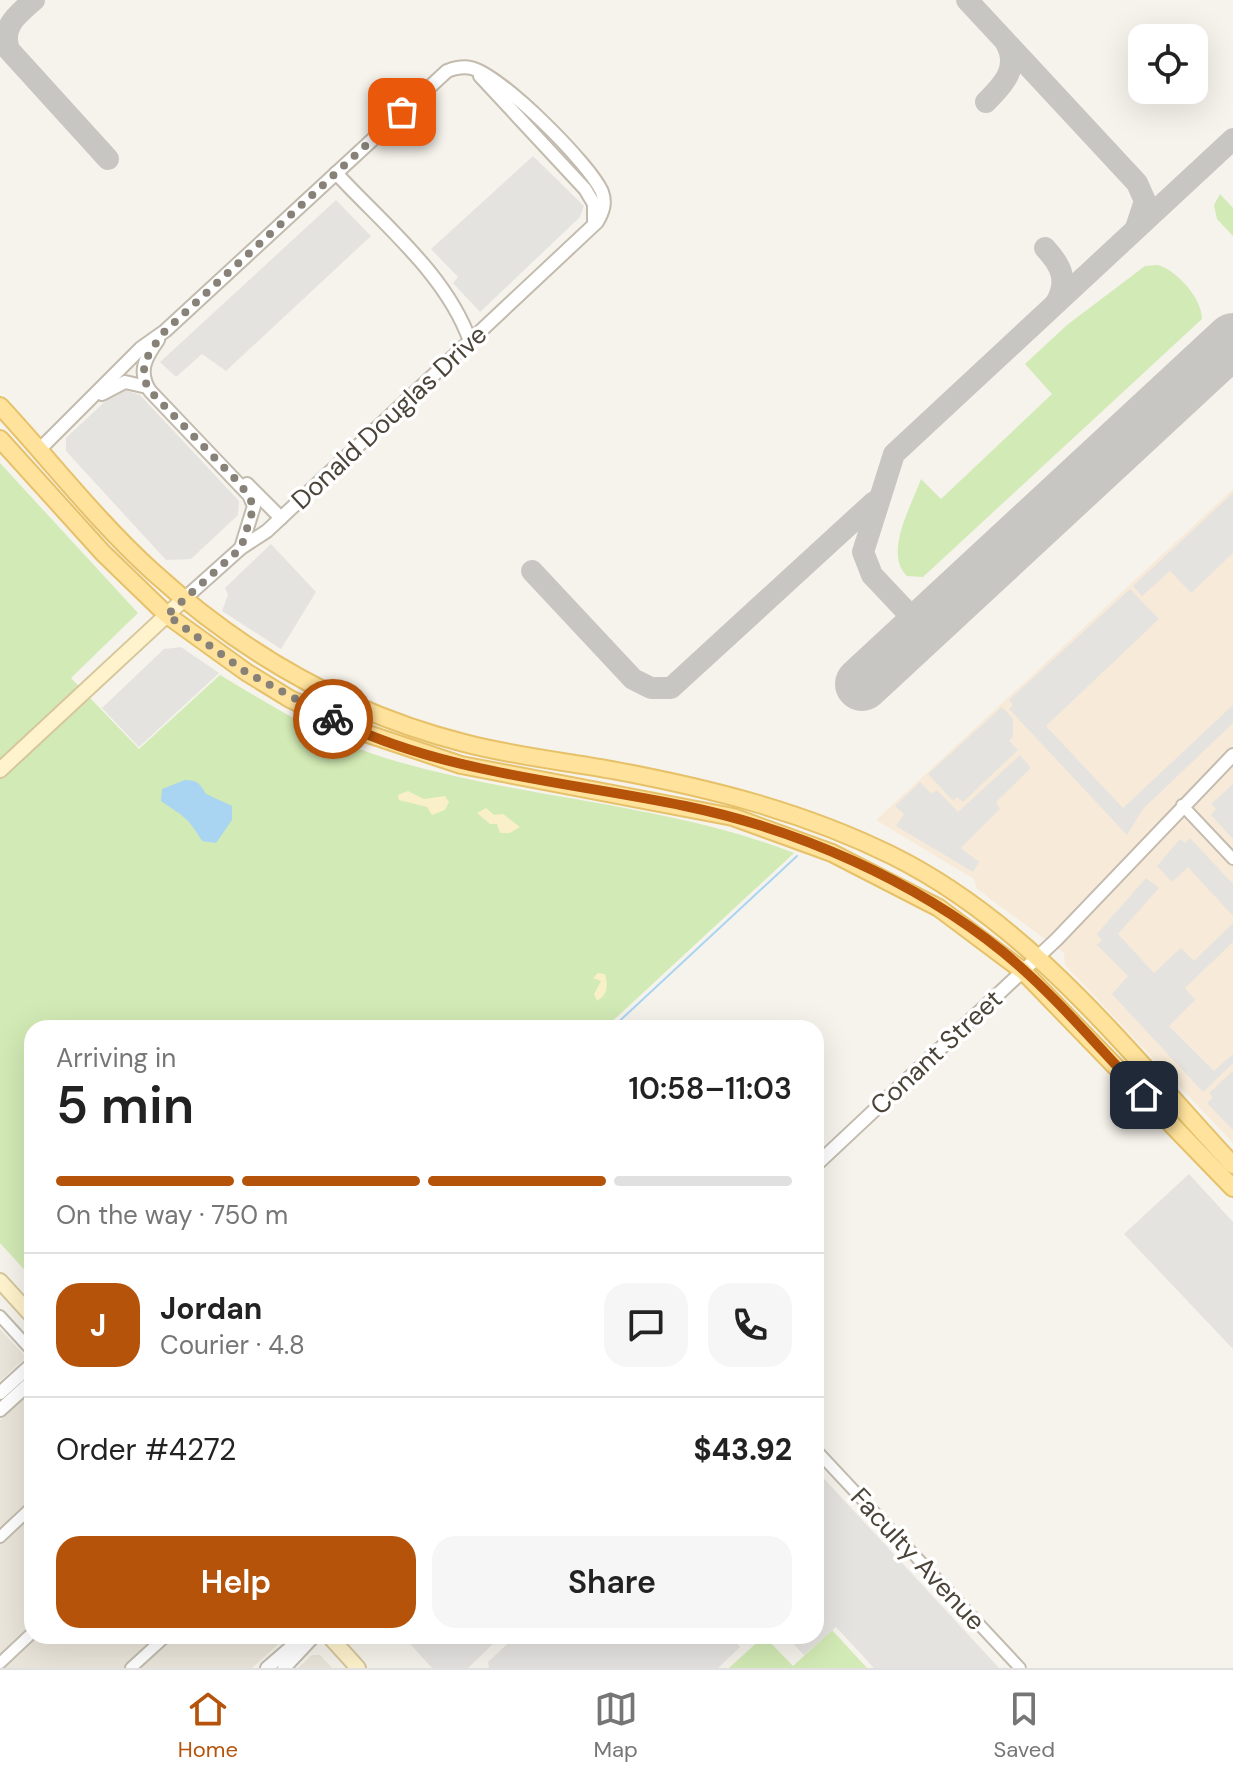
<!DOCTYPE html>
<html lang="en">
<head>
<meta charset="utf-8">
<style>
  :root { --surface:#fff; --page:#f6f6f6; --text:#222; --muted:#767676; --line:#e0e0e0; --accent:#b45309 }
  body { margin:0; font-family:"DM Sans",sans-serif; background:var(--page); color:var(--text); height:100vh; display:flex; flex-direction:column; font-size:30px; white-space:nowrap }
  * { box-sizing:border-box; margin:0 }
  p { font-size:26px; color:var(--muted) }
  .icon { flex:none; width:44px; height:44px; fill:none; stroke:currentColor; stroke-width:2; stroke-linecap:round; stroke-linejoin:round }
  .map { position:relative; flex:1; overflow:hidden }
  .drawer { position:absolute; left:24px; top:1020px; width:800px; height:624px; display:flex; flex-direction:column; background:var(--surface); border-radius:24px; box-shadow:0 8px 32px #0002 }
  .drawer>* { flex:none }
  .controls { position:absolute; left:1128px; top:24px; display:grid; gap:16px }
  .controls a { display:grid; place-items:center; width:80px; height:80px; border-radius:16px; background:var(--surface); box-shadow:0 8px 32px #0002; font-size:40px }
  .pin { position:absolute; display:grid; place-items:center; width:68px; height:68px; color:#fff; margin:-34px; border-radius:16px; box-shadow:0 4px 12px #0006 }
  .courier { position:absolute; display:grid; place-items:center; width:80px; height:80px; margin:-40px; border:6px solid #b45309; border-radius:50%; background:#fff; color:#222; box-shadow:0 2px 10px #0007 }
  .head em { font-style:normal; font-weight:600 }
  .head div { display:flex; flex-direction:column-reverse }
  .head { display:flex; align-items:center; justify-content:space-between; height:136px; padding:0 32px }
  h1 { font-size:52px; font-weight:600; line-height:60px }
  .bar { display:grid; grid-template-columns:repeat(4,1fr); gap:12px 8px; align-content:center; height:96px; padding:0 32px }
  .bar i { height:10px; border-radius:6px; background:var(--line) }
  .bar .on { background:var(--accent) }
  .bar p { grid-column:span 4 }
  .line { display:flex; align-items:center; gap:20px; padding:0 32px; border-top:2px solid var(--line) }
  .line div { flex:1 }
  .round { display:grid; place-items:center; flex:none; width:84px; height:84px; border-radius:24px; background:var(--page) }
  .cta { display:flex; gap:16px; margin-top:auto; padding:16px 32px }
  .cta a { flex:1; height:92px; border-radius:24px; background:var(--accent); color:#fff; font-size:32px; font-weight:600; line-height:92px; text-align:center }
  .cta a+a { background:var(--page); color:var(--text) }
  .dock { display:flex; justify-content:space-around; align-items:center; height:112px; border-top:2px solid var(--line); background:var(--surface); font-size:22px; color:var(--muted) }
  .dock a { display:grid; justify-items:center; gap:4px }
  .dock .on { color:var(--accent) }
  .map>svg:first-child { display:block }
  .residential { fill:#eae5da }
  .commercial { fill:#f7ead8 }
  .green { fill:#d2eab5 }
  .sand { fill:#f9efc9 }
  .parking { fill:#e5e3e0 }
  .water { fill:#a9d4f2 }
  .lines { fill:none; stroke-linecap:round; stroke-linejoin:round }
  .stream { stroke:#a9d4f2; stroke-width:2 }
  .taxiway { stroke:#c8c6c3; stroke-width:22 }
  .runway { stroke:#c8c6c3; stroke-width:54 }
  .minor-casing { stroke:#c2bbae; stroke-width:14 }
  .tertiary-casing { stroke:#c2bbae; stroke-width:16 }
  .secondary-casing { stroke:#d6c79b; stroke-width:18 }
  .primary-casing { stroke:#e6c16a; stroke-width:20 }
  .minor { stroke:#fff; stroke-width:10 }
  .tertiary { stroke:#fff; stroke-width:12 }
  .secondary { stroke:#fff3cd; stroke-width:14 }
  .primary { stroke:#ffe39c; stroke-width:16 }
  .done { stroke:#878178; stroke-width:8; stroke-dasharray:0 14.4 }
  .route { stroke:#b45309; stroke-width:10 }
  .labels { text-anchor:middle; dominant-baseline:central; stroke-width:7; stroke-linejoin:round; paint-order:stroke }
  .street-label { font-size:26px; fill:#4b4439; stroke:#fff }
</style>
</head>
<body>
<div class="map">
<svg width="1233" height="1668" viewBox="0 0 1233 1668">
  <rect width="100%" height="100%" fill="#f6f3ec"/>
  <g class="residential">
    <path d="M0,1329L26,1357L0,1381Z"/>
    <path d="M32,1390V1636L286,1637L252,1668H0V1420Z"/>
    <path d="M312,1655H320L332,1668H298Z"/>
  </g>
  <path class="commercial" d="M1233,489V1143L1065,965L1064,953L977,889L974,879L876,820Z"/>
  <g class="green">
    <path d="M1220,194L1233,208V236L1217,219L1214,205Z"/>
    <path d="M1158,265C1178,271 1202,299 1202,319L923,577L907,576C883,553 912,505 921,479L941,499L1052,394L1025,364L1067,325L1145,266Z"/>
    <path d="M0,463L138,613L71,678L139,749L220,675C269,704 322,738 376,755C513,799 660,801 794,853L605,1028H32V1278L0,1243Z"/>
    <path d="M832,1630L867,1668H729L764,1636L793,1666Z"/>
  </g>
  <g class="sand">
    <path d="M408,791L424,799L445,796L449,802L445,810L432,815L427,807L399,800L398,795Z"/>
    <path d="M486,808L494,815L503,814L520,827L510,833H500L497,824H490L477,813Z"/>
    <path d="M598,973L605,974C608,985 608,995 597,1001L594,994L601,981L593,978Z"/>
  </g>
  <g class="parking">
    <path d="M533,156L584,206L580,217L480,312L453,283L458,277L431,249Z"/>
    <path d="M336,200L371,236L226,371L202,354L176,377L160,362Z"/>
    <path d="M125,390L140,395L239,501L238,515L191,559L166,560L66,451V438L113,394Z"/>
    <path d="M1233,493V553L1191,593L1170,571L1142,596L1133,586Z"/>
    <path d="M271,544L316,592L281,649L222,611L228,595L225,588Z"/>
    <path d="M1130,589L1159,619L1046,726L1123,808L1233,705V723L1143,809L1127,835L1009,709L1013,705L1009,700Z"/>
    <path d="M181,647L219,673L139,747L102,708L164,649Z"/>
    <path d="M1002,707L1013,719V737L1009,741L1018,750L963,802L957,797L953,801L928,774Z"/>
    <path d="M1020,755L1031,768L996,802L1000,809L961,848L979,862L973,872L896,826L904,814L895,806L920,782L932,794L937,790L958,812Z"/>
    <path d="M1233,784V839L1211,815L1216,809L1211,804Z"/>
    <path d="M1190,838L1233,884V916L1188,867L1172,882L1157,866L1180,839L1185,843Z"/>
    <path d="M1146,878L1159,888L1118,934L1154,973L1181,948L1194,961L1233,923V942L1185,988L1195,1000L1169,1026L1214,1071L1233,1054V1063L1203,1092L1112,994L1128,976L1097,945L1102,940L1097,934Z"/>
    <path d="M1233,1071V1130L1207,1103L1213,1098L1209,1093Z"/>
    <path d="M1189,1174L1233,1222V1349L1124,1234Z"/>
    <path d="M816,1470L999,1668H874L836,1627L804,1655L786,1636H816Z"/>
    <path d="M403,1636H501L468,1668H432Z"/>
    <path d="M516,1636H730L740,1647L718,1668H489L488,1662Z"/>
  </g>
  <path class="water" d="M185,780C198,780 200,784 206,794L232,806V820L216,843L202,841C187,816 184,817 161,801L162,789Z"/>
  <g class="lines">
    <path class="stream" d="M612,1028L797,856"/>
    <g class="taxiway">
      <path d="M34,0C17,15 1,26 9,50L108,159"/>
      <path d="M967,0L1137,183L1145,201L1136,228"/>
      <path d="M986,102C1003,85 1020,68 1006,43"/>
      <path d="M1045,248C1061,265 1069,281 1056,303"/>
      <path d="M532,571L633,679L651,688H671L874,502"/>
      <path d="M922,628L872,575L863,552L894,454L1233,139"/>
    </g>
    <path class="runway" d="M862,684L1233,340"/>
    <defs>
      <g id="minor">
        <path d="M1182,805L1233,859"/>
        <path d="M0,1316L32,1351"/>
        <path d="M816,1450L1020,1668"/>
        <path d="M0,1537L32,1507"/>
        <path d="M0,1663L32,1633"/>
        <path d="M131,1668L166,1636"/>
      </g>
      <g id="tertiary">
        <path d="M480,76L585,189L594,204V221"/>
        <path d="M336,173C383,224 446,274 470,341"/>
        <path d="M158,340C146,357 137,371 150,391L249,495L254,506L241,548"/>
        <path d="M102,394L125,382L147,387"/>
        <path d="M40,449L141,348L165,331L447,71C455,68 462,66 471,68C501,75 590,164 602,192C606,203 603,212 597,222L267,531L241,548L184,599"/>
        <path d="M247,484L281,518"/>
        <path d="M816,1165L1057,939L1233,755"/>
        <path d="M0,1393L32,1364"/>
        <path d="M0,1410L32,1381"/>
        <path d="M267,1668L304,1636"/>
        <path d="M284,1668L314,1636"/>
      </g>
      <g id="secondary">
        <path d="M0,770L184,599"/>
        <path d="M0,1281L32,1316"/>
        <path d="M329,1636L358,1668"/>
      </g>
      <g id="primary">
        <path d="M0,406C50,460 97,521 152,571C242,653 346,713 464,743C513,756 563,761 612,770C708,788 802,811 891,855C1031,924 1129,1053 1233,1165"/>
        <path d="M0,439L103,553L167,615L246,672L290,699L353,729L461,765L733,817L832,853L939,908L1023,971L1233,1188"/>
      </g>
    </defs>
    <use href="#minor" class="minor-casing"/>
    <use href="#tertiary" class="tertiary-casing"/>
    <use href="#secondary" class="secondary-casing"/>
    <use href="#primary" class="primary-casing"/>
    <use href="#minor" class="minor"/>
    <use href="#tertiary" class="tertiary"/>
    <use href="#secondary" class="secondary"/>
    <use href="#primary" class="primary"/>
  </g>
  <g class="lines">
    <path class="done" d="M333,719L246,672L167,615L241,548L254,506L241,485L150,391C135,367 151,350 165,331L402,112"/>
    <path class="route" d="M333,719C444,774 566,781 685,806C797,829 914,880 1003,952C1054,994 1098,1047 1144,1095"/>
  </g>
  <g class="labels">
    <g class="street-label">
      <text transform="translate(389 417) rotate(-43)">Donald Douglas Drive</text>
      <text transform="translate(936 1052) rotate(-43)">Conant Street</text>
      <text transform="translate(918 1559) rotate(47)">Faculty Avenue</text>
    </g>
  </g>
</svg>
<div class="controls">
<a><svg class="icon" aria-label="locate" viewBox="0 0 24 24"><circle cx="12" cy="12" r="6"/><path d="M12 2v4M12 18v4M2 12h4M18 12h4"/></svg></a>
</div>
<div class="pin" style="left:402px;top:112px;background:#ea580c"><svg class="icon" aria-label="bag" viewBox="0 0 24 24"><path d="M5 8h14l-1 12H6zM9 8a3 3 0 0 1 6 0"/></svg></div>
<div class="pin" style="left:1144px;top:1095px;background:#1f2937"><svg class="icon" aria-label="home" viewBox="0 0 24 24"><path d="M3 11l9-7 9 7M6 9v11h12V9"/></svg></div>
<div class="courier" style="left:333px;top:719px"><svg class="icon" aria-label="bike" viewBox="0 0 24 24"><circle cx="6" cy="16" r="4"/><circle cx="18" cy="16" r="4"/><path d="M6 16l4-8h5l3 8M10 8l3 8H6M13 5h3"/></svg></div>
<section class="drawer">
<div class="head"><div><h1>5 min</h1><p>Arriving in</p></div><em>10:58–11:03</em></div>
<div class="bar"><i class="on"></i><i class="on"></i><i class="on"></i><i></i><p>On the way · 750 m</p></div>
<div class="line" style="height:144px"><b class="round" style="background:var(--accent);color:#fff">J</b><div><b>Jordan</b><p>Courier · 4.8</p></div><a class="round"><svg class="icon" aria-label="chat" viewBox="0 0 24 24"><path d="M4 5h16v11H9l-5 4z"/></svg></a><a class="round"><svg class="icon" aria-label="phone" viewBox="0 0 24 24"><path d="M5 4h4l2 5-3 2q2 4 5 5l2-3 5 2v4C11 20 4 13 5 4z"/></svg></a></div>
<div class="line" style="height:104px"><div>Order #4272</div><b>$43.92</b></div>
<div class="cta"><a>Help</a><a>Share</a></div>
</section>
</div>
<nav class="dock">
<a class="on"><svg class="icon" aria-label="home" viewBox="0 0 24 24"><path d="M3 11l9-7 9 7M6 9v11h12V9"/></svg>Home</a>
<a><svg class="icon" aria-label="map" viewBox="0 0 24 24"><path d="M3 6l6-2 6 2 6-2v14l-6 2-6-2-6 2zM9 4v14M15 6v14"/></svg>Map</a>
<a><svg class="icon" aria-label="saved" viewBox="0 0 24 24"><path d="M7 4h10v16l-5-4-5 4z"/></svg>Saved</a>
</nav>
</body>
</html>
